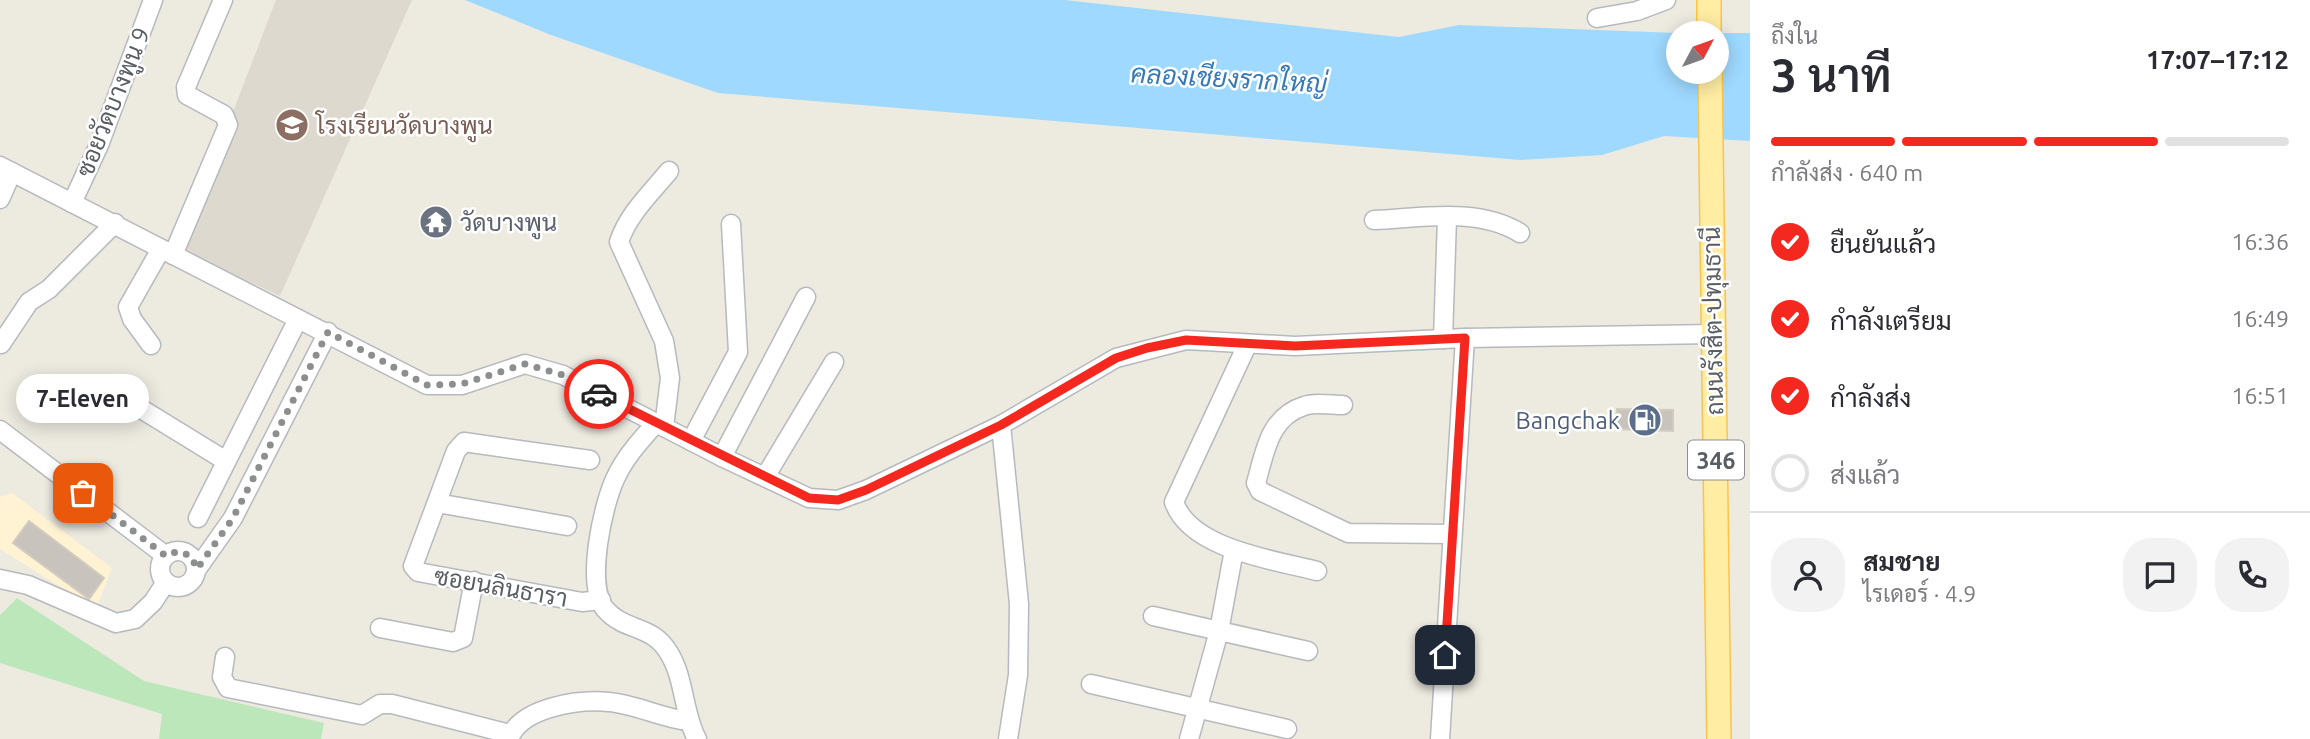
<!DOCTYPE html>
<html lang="th">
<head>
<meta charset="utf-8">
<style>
  :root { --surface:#fff; --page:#f2f2f3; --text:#2b2b33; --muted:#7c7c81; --line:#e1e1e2; --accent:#f5281f }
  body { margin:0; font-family:Ubuntu,Sarabun,sans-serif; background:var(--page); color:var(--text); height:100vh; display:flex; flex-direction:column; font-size:26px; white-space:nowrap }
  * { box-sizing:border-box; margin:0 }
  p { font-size:23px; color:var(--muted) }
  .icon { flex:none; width:38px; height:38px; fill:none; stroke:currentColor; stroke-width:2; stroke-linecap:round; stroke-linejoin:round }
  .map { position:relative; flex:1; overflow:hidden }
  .panel { display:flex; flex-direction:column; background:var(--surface); width:560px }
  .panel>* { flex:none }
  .needle { width:46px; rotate:49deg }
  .buttons { position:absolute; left:1666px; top:21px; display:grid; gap:14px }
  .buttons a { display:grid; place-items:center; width:63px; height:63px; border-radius:50%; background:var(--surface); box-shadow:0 4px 18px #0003; font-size:35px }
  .pin { position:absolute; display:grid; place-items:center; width:60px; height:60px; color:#fff; margin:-30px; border-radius:14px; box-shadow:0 4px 10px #0006 }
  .courier { position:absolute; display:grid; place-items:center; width:70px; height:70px; margin:-35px; border:5px solid #f5281f; border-radius:50%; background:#fff; color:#222; box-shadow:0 2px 9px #0007 }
  .bubble { position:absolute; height:49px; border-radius:24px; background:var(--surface); box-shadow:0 4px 18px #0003; font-size:23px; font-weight:600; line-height:49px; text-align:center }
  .head em { font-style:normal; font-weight:600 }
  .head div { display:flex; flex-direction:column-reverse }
  .head { display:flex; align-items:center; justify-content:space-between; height:119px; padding:0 21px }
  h1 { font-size:46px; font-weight:600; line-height:52px }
  .bar { display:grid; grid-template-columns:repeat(4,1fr); gap:10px 7px; align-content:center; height:84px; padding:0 21px }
  .bar i { height:9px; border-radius:5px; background:var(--line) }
  .bar .current { background:var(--accent) }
  .bar p { grid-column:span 4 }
  .line { display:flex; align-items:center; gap:18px; padding:0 21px; border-top:2px solid var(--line) }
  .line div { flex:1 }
  .round { display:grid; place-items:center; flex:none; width:74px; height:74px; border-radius:28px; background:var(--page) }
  ol { padding:0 21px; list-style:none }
  li { display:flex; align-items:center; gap:21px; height:77px }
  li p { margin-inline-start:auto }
  li .icon { padding:7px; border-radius:50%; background:var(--accent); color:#fff; stroke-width:4 }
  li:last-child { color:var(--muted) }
  li i { width:38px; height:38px; border:4px solid var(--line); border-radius:50% }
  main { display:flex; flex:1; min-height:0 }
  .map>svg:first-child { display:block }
  .commercial { fill:#fff3d4 }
  .education { fill:#ddd9cf }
  .green { fill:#bce7ba }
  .water { fill:#9fd9ff }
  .building { fill:#c8c4bd; stroke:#d2cbbe; stroke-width:2 }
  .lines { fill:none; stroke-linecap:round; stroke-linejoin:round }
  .minor-casing { stroke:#b6b9be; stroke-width:21 }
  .major-casing { stroke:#fbc34c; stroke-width:26 }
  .minor { stroke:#fff; stroke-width:18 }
  .major { stroke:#ffeda4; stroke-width:23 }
  .done { stroke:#8d8f8f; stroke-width:7; stroke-dasharray:0 12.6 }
  .route { stroke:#f5281f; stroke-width:9 }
  .labels { text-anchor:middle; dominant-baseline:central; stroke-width:5; stroke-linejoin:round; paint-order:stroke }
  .shield { fill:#fff; stroke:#8b8e92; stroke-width:2 }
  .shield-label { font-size:23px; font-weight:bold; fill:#595e63 }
  .street-label { font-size:24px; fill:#595e63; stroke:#fff }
  .education-label { font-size:24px; fill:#785e54; stroke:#fff; text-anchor:start }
  .worship-label { font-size:24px; fill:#5b616d; stroke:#fff; text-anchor:start }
  .service-label { font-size:24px; fill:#4e5e75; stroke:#fff; text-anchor:end }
  .water-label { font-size:26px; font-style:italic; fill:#3579b8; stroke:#fff }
</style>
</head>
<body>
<main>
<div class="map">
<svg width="1750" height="739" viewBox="0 0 1750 739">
  <rect width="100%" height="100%" fill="#edeae0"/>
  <path class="commercial" d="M12,493L112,568L96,609L0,549V497Z"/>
  <path class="education" d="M276,0H412L280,296L180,249Z"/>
  <path class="green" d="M17,598L144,681L324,723L321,739H159L162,714L0,663V615Z"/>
  <path class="water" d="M465,0H1065L1399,37L1459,25L1678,33V72H1717V33H1750V141L1664,136L1602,155L1521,160L718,93L551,35Z"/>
  <g class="building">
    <path d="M1617,409L1673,410V431L1616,429Z"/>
    <path d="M29,521L104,578L89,599L13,543Z"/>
  </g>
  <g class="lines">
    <defs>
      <g id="minor">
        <path d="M1597,18L1637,11L1666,0"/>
        <path d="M0,166L427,385H462L525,364L563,375L722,457L809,498L838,500L866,490L1001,425L1116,358L1186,340L1295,346L1465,338L1714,334"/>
        <path d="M0,199L12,172"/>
        <path d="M72,203L99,145L153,0"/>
        <path d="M1374,220C1421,218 1478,207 1520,233"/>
        <path d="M173,255L228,125L224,115L187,95L186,87L223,0"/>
        <path d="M1443,339L1447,218"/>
        <path d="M1,344L29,302L49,289L115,223"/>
        <path d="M151,345L132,319L128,307L161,249"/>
        <path d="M1247,345L1174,502C1190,549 1274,560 1317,571"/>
        <path d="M1343,405C1332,405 1314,402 1304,406C1269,417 1265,452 1256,483L1260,491L1348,533L1452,534"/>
        <path d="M143,410L226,461"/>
        <path d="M656,423C640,441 625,457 615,479C603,505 585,584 605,609C626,633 651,623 669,653C685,679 683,713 697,739"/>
        <path d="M1001,425L1019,604L1018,675L1008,739"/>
        <path d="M664,427L670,378L664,341L619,242C628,214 651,193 669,171"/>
        <path d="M0,430L166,556"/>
        <path d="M691,441L738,352L731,224"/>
        <path d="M722,457L806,297"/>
        <path d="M590,460L464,442L456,451L413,566L418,572L582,602L601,600"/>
        <path d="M765,477L834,362"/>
        <path d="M437,503L567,526"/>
        <path d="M198,518L298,319"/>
        <circle cx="178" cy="569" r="18"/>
        <path d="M197,569L233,518L328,332"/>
        <path d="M0,579L28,585L116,623L135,619L153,602L166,582"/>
        <path d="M1153,616L1308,651"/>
        <path d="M380,628L453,642L463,638L474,581"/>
        <path d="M225,657L222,677L228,688L362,715L380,704H392L510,734"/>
        <path d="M1091,684L1287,729"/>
        <path d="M509,739C521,707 579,699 609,702C635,704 661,718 688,721"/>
        <path d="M1189,739L1219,631L1234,550"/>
        <path d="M1440,739L1465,338"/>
      </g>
      <g id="major">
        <path d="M1709,0V33"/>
        <path d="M1710,72L1719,739"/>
      </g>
    </defs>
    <use href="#minor" class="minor-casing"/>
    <use href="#major" class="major-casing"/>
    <use href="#minor" class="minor"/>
    <use href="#major" class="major"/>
  </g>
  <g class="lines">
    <path class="done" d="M83,493L166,556L178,551L191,556L197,569L233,518L328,332L427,385L462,384L525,364L563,375L599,394"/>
    <path class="route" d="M599,394L809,498L838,500L866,490L1001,425L1116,358L1147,348L1186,340L1295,346L1465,338L1445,655"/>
  </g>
  <defs>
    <symbol id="school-disc" viewBox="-11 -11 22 22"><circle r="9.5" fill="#8d6e63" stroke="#fff"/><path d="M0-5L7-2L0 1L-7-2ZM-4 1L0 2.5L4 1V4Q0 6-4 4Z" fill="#fff"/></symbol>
    <symbol id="temple-disc" viewBox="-11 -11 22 22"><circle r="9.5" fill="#6b7280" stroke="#fff"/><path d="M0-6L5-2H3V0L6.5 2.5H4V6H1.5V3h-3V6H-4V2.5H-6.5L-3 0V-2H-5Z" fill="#fff"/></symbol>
    <symbol id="fuel-disc" viewBox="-11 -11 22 22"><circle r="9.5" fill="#5c6f8a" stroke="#fff"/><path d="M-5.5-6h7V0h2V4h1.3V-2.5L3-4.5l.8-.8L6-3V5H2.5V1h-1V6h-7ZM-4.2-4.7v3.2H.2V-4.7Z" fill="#fff"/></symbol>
  </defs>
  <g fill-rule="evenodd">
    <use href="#school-disc" x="273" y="106" width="38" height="38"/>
    <use href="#temple-disc" x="417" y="203" width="38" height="38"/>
    <use href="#fuel-disc" x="1626" y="401" width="38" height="38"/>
  </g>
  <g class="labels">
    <rect class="shield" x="1688" y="440.5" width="56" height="39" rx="5"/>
    <g class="shield-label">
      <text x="1716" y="460">346</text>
    </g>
    <g class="street-label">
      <text transform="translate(113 102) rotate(-68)">ซอยวัดบางพูน 9</text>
      <text transform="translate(1713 321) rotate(-91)">ถนนรังสิต-ปทุมธานี</text>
      <text transform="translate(501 587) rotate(10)">ซอยนลินธารา</text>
    </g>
    <g class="education-label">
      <text x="316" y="125">โรงเรียนวัดบางพูน</text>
    </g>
    <g class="worship-label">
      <text x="460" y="222">วัดบางพูน</text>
    </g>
    <g class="service-label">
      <text x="1620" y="420">Bangchak</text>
    </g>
    <g class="water-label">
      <text transform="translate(1229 78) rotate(3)">คลองเชียงรากใหญ่</text>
    </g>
  </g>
</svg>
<div class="buttons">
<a><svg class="needle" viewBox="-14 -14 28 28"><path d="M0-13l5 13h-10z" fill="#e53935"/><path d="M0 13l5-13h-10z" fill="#7c7c81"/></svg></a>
</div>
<div class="pin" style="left:83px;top:493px;background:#ea580c"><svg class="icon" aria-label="bag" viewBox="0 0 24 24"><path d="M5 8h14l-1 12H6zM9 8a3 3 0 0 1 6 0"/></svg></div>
<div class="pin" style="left:1445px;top:655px;background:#1f2937"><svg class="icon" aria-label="home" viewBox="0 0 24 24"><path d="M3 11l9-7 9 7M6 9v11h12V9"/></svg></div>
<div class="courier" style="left:599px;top:394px"><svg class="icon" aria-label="car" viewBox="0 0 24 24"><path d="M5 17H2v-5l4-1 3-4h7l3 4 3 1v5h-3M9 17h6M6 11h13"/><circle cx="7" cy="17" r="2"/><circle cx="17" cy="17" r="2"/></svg></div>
<div class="bubble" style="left:16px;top:374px;width:133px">7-Eleven</div>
</div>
<section class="panel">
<div class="head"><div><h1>3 นาที</h1><p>ถึงใน</p></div><em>17:07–17:12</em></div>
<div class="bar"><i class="current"></i><i class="current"></i><i class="current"></i><i></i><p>กำลังส่ง · 640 m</p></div>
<ol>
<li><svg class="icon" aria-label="check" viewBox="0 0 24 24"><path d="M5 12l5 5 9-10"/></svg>ยืนยันแล้ว<p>16:36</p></li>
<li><svg class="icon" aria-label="check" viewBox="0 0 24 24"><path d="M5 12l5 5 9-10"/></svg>กำลังเตรียม<p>16:49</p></li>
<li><svg class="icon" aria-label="check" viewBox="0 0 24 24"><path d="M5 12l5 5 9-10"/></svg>กำลังส่ง<p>16:51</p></li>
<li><i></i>ส่งแล้ว</li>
</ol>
<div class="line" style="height:126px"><a class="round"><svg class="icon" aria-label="person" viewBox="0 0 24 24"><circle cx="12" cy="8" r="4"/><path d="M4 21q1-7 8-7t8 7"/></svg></a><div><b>สมชาย</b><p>ไรเดอร์ · 4.9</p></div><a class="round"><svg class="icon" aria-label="chat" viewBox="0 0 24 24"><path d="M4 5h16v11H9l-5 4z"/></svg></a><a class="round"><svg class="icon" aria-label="phone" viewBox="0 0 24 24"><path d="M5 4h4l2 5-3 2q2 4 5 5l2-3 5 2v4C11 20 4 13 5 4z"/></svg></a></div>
</section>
</main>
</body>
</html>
